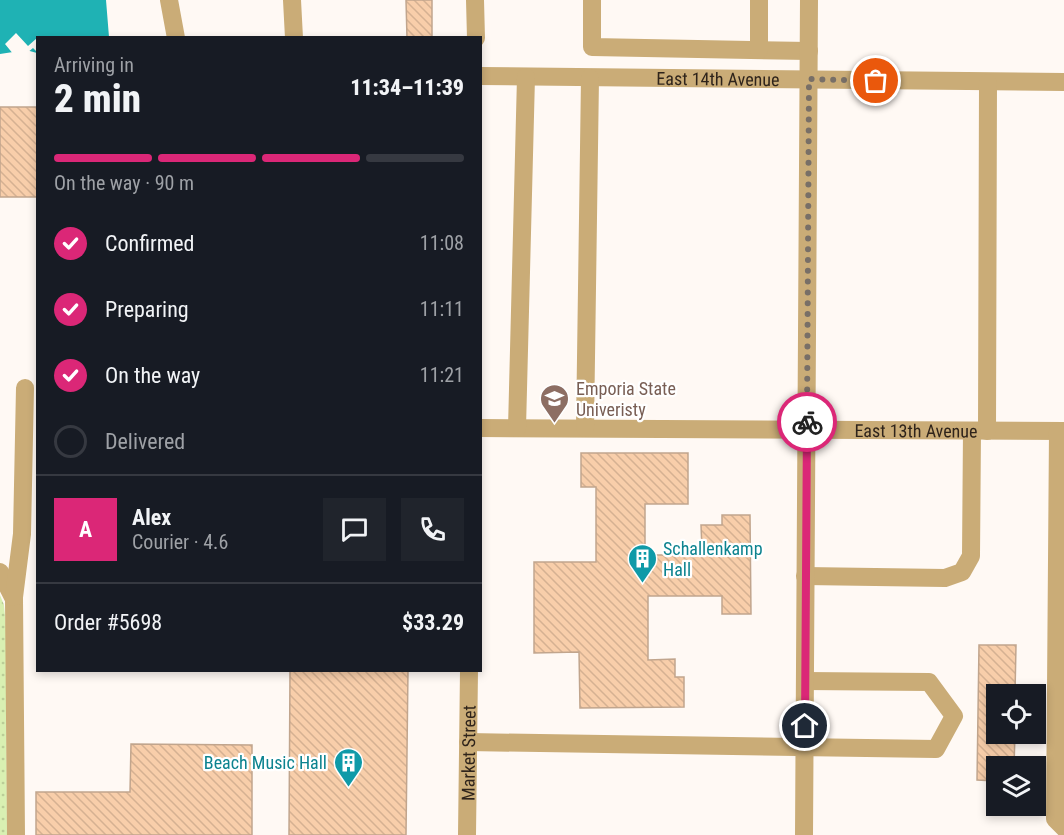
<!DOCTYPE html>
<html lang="en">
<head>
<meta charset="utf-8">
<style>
  :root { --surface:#171b24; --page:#20242c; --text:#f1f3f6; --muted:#9ea1a6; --line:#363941; --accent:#db2777 }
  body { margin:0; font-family:"Roboto Condensed",sans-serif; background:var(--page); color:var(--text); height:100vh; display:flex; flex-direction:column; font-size:22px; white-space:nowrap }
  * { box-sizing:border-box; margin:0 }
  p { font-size:20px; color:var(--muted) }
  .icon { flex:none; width:33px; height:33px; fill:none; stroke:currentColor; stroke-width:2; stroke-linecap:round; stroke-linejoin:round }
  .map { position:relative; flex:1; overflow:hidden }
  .side { position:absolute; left:36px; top:36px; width:446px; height:636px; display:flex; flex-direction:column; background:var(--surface); border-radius:0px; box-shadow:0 3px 9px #0003 }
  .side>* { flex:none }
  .tools { position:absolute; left:986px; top:684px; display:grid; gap:12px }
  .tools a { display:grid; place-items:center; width:60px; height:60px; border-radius:0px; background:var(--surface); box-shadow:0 3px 9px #0003; font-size:30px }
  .pin { position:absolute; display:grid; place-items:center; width:51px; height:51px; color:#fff; margin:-26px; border:3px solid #fff; border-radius:50%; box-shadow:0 2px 6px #0007 }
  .courier { position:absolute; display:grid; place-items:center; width:60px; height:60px; margin:-30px; border:4px solid #db2777; border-radius:50%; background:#fff; color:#222; box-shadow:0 2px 8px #0007 }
  .head em { font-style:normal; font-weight:800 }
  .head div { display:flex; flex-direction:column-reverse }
  .head { display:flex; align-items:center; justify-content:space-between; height:102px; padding:0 18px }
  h1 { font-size:39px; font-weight:800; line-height:45px }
  .bar { display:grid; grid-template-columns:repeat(4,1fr); gap:9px 6px; align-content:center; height:72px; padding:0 18px }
  .bar i { height:8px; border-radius:4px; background:var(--line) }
  .bar .on { background:var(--accent) }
  .bar p { grid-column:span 4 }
  .line { display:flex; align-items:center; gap:15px; padding:0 18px; border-top:2px solid var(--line) }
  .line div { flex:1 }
  .round { display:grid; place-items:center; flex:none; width:63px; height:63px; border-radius:0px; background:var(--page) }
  ol { padding:0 18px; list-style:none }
  li { display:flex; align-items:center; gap:18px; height:66px }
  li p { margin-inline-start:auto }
  li .icon { padding:6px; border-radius:50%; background:var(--accent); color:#fff; stroke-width:4 }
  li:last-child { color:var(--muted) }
  li i { width:33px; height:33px; border:3px solid var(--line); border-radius:50% }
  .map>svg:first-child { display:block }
  .garden { fill:url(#garden-dots) }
  .water { fill:#1fb2b4 }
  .pier { fill:#fff9f4 }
  .building { fill:url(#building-back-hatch); stroke:#c1a58d; stroke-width:1.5 }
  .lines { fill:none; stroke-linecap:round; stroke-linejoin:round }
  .minor { stroke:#caac77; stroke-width:18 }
  .done { stroke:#786f67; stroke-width:6; stroke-dasharray:0 10.8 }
  .route { stroke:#db2777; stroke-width:8 }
  .labels { text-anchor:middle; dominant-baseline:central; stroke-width:4.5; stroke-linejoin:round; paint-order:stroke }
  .street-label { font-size:18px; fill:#2f241b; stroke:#fff }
  .education-label { font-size:18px; fill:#785e54; stroke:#fff; text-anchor:start }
  .culture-label { font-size:18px; fill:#0d838f; stroke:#fff; text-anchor:start }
</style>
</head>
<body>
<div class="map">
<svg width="1064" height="835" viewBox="0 0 1064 835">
  <defs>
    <pattern id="garden-dots" width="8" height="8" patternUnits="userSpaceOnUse" patternTransform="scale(1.5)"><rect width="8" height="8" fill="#d9f0b2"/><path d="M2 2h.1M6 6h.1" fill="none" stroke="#bbce98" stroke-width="1.8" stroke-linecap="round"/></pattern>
    <pattern id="building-back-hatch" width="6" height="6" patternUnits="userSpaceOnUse" patternTransform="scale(1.5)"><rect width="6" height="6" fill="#f8ceaa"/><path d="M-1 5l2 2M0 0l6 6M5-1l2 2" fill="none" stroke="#d5b192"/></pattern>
  </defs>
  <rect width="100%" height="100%" fill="#fff9f4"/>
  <path class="garden" d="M0,595L4,605L6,627L7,835H0Z"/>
  <path class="water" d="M0,0H106L109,37L38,38L37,53L26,50L0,54Z"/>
  <path class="pier" d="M16,33L28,46L37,38V52L33,48L27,53L14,55L5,44Z"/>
  <g class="building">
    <path d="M406,0H432V38H407Z"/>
    <rect x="0" y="107" width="38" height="90"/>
    <path d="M581,453H688V504H645V555H681V550H702L701,525H722V515H750L751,614H722V596H648V660L675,659V677H684V707L580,708L579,652L534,653V562H596V487H581Z"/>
    <path d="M979,645H1016L1015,694H996V734H1015L1014,766H996V781L977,780Z"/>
    <path d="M290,670H408L406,835H289Z"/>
    <path d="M131,744L252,745V835H36V792H130Z"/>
  </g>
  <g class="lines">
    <g class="minor">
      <path d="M169,0L176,38"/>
      <path d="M292,0L294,38"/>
      <path d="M475,0L476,38"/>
      <path d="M592,0V47L809,51"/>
      <path d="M759,0V50"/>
      <path id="s1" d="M480,76L1064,82"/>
      <path id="s2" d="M480,428L1064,431"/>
      <path d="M517,428L526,77"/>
      <path d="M585,428L590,78"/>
      <path d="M987,431L988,83"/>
      <path d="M1058,431L1055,819L1064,828"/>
      <path d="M0,572L14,599L16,835"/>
      <path d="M805,576L945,578L962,572L971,556L972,431"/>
      <path d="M14,597L22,534L25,388"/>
      <path d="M468,742L936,749L954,716L929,682L805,681"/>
      <path id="s3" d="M467,835L469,670"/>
      <path d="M804,835L809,0"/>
    </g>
  </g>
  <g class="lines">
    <path class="done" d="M807,422L809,79L876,81"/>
    <path class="route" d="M805,726L807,422"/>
  </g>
  <defs>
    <symbol id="university-pin" viewBox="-11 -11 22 30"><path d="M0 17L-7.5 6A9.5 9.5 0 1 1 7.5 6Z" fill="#8d6e63" stroke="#fff"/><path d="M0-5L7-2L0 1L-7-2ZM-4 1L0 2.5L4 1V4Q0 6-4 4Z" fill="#fff"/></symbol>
    <symbol id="building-pin" viewBox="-11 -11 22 30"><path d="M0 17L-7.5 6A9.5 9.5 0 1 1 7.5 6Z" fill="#0f9aa8" stroke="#fff"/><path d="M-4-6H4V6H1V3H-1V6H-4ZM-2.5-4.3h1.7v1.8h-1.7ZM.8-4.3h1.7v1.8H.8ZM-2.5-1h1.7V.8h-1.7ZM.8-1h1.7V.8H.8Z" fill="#fff"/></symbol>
  </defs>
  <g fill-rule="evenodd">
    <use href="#university-pin" x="538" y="382" width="33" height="45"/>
    <use href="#building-pin" x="626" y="542" width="33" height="45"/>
    <use href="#building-pin" x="332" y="746" width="33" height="45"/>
  </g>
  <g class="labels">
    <g class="street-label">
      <text stroke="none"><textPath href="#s1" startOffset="238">East 14th Avenue</textPath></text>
      <text stroke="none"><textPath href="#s2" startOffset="436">East 13th Avenue</textPath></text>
      <text stroke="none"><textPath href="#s3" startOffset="82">Market Street</textPath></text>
    </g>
    <g class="education-label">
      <text x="576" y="388">Emporia State<tspan x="576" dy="21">Univeristy</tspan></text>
    </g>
    <g class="culture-label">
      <text x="663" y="548">Schallenkamp<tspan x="663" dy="21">Hall</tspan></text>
      <text x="327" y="762" text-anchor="end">Beach Music Hall</text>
    </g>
  </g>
</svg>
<div class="tools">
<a><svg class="icon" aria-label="locate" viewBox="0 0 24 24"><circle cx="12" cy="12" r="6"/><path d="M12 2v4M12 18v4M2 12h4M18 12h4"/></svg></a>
<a><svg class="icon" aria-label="layers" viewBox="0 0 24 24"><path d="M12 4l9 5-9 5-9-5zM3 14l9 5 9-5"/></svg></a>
</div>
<div class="pin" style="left:876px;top:81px;background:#ea580c"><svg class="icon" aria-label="bag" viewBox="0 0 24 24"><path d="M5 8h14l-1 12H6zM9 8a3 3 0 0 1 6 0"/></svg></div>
<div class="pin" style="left:805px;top:726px;background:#1f2937"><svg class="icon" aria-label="home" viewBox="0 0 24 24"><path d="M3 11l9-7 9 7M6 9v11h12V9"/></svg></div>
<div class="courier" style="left:807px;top:422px"><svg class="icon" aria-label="bike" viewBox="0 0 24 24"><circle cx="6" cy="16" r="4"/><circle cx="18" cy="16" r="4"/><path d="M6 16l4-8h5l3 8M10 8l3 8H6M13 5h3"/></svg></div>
<section class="side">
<div class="head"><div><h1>2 min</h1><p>Arriving in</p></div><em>11:34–11:39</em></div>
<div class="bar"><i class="on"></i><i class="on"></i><i class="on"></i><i></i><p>On the way · 90 m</p></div>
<ol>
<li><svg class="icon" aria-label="check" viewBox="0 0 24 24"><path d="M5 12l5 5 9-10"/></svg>Confirmed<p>11:08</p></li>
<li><svg class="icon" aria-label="check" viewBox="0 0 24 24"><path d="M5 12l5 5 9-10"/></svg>Preparing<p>11:11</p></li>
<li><svg class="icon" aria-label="check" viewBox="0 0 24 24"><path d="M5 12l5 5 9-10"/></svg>On the way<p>11:21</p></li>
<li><i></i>Delivered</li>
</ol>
<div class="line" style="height:108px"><b class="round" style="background:var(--accent);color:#fff">A</b><div><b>Alex</b><p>Courier · 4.6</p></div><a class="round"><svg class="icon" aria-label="chat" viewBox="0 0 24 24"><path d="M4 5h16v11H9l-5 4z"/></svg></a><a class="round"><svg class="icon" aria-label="phone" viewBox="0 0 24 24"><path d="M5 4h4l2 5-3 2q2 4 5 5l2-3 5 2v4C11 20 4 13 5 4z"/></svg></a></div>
<div class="line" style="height:78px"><div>Order #5698</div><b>$33.29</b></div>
</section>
</div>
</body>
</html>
